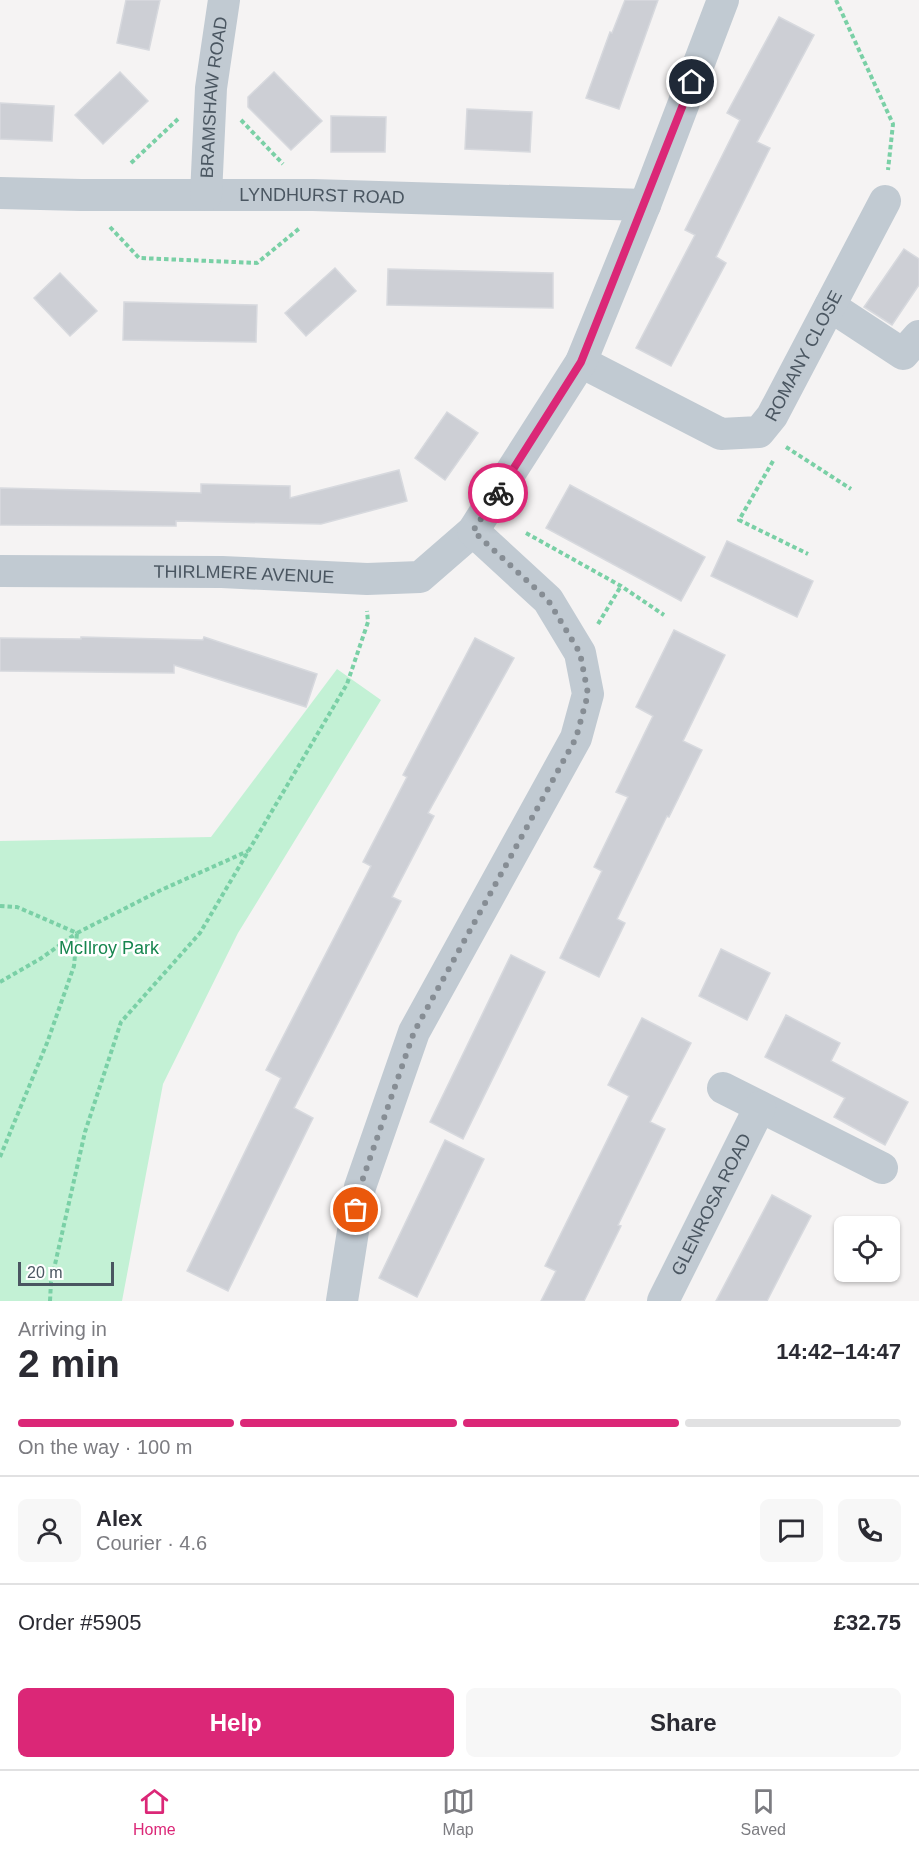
<!DOCTYPE html>
<html lang="en">
<head>
<meta charset="utf-8">
<style>
  :root { --surface:#fff; --page:#f7f7f7; --text:#2b2b33; --muted:#7c7c81; --line:#e1e1e2; --accent:#db2777 }
  body { margin:0; font-family:Arial,sans-serif; background:var(--page); color:var(--text); height:100vh; display:flex; flex-direction:column; font-size:22px; white-space:nowrap }
  * { box-sizing:border-box; margin:0 }
  p { font-size:20px; color:var(--muted) }
  .icon { flex:none; width:33px; height:33px; fill:none; stroke:currentColor; stroke-width:2; stroke-linecap:round; stroke-linejoin:round }
  .map { position:relative; height:1301px; overflow:hidden }
  .panel { display:flex; flex-direction:column; background:var(--surface); flex:1 }
  .panel>* { flex:none }
  .controls { position:absolute; left:834px; top:1216px; display:grid; gap:12px }
  .controls a { display:grid; place-items:center; width:66px; height:66px; border-radius:9px; background:var(--surface); box-shadow:0 2px 4px #0004; font-size:30px }
  .scale { position:absolute; left:18px; bottom:15px; width:96px; box-sizing:border-box; padding-left:6px; border:3px solid #4a5661; border-top:0; font-size:16px; line-height:21px; white-space:nowrap; color:#4a5661; -webkit-text-stroke:4px #fff; paint-order:stroke }
  .pin { position:absolute; display:grid; place-items:center; width:51px; height:51px; color:#fff; margin:-26px; border:3px solid #fff; border-radius:50%; box-shadow:0 2px 6px #0007 }
  .courier { position:absolute; display:grid; place-items:center; width:60px; height:60px; margin:-30px; border:4px solid #db2777; border-radius:50%; background:#fff; color:#222; box-shadow:0 2px 8px #0007 }
  .head em { font-style:normal; font-weight:600 }
  .head div { display:flex; flex-direction:column-reverse }
  .head { display:flex; align-items:center; justify-content:space-between; height:102px; padding:0 18px }
  h1 { font-size:39px; font-weight:600; line-height:45px }
  .bar { display:grid; grid-template-columns:repeat(4,1fr); gap:9px 6px; align-content:center; height:72px; padding:0 18px }
  .bar i { height:8px; border-radius:4px; background:var(--line) }
  .bar .on { background:var(--accent) }
  .bar p { grid-column:span 4 }
  .line { display:flex; align-items:center; gap:15px; padding:0 18px; border-top:2px solid var(--line) }
  .line div { flex:1 }
  .round { display:grid; place-items:center; flex:none; width:63px; height:63px; border-radius:9px; background:var(--page) }
  .cta { display:flex; gap:12px; margin-top:auto; padding:12px 18px }
  .cta a { flex:1; height:69px; border-radius:9px; background:var(--accent); color:#fff; font-size:24px; font-weight:600; line-height:69px; text-align:center }
  .cta a+a { background:var(--page); color:var(--text) }
  .dock { display:flex; justify-content:space-around; align-items:center; height:84px; border-top:2px solid var(--line); background:var(--surface); font-size:16px; color:var(--muted) }
  .dock a { display:grid; justify-items:center; gap:3px }
  .dock .on { color:var(--accent) }
  .map>svg:first-child { display:block }
  .green { fill:#c3f1d5 }
  .building { fill:#cdcfd5; stroke:#d7d9de; stroke-width:1.5 }
  .lines { fill:none; stroke-linecap:round; stroke-linejoin:round }
  .path { stroke:#7ad0a6; stroke-width:4; stroke-dasharray:4.5 3; stroke-linecap:butt }
  .minor { stroke:#c1cad2; stroke-width:32 }
  .done { stroke:#868d94; stroke-width:6; stroke-dasharray:0 10.8 }
  .route { stroke:#db2777; stroke-width:8 }
  .labels { text-anchor:middle; dominant-baseline:central; stroke-width:5; stroke-linejoin:round; paint-order:stroke }
  .street-label { font-size:18px; fill:#4a5661; stroke:#fff }
  .park-label { font-size:18px; fill:#17864f; stroke:#fff }
</style>
</head>
<body>
<div class="map">
<svg width="919" height="1301" viewBox="0 0 919 1301">
  <rect width="100%" height="100%" fill="#f5f3f3"/>
  <path class="green" d="M337,669L381,700L238,933L163,1084L122,1301H0V841L211,837Z"/>
  <g class="building">
    <path d="M126,0H160L149,50L117,43Z"/>
    <path d="M625,0H658L619,109L586,98L610,32L612,33Z"/>
    <path d="M779,17L814,35L757,142L770,148L716,257L726,263L671,366L636,348L695,235L685,230L740,120L727,113Z"/>
    <path d="M120,72L148,101L103,144L75,115Z"/>
    <path d="M274,72L322,121L291,150L248,107V97Z"/>
    <path d="M0,103L54,106L52,141L0,139Z"/>
    <path d="M467,109L532,112L530,152L465,149Z"/>
    <path d="M331,116L386,117L385,152H331Z"/>
    <path d="M904,249L919,259V285L892,325L864,307Z"/>
    <path d="M335,268L356,291L306,336L285,313Z"/>
    <path d="M388,269L553,273V308L387,305Z"/>
    <path d="M60,273L97,311L70,336L34,298Z"/>
    <path d="M124,302L257,305L256,342L123,340Z"/>
    <path d="M447,412L478,433L445,480L415,458Z"/>
    <path d="M399,470L407,501L321,524L176,521V526L0,525V488L201,493V484L290,486V498Z"/>
    <path d="M570,485L705,557L681,601L546,528Z"/>
    <path d="M727,541L813,581L797,617L711,576Z"/>
    <path d="M674,630L725,655L683,741L702,750L669,817L667,816L617,919L625,923L599,977L560,958L602,871L594,867L628,797L616,792L653,716L636,707Z"/>
    <path d="M81,637L203,640L204,637L317,674L306,707L174,665V673L0,671V638L81,639Z"/>
    <path d="M475,638L514,658L428,813L434,816L392,897L401,901L294,1108L313,1118L228,1291L187,1271L281,1078L266,1070L371,866L363,862L407,777L403,775Z"/>
    <path d="M721,949L770,973L747,1020L699,996Z"/>
    <path d="M511,955L545,972L463,1139L430,1122Z"/>
    <path d="M786,1015L840,1043L831,1061L908,1102L885,1145L834,1117L845,1098L765,1057Z"/>
    <path d="M642,1018L691,1043L650,1122L665,1129L618,1225L621,1226L584,1301H541L556,1271L545,1266L629,1096L608,1085Z"/>
    <path d="M445,1140L484,1159L417,1297L379,1278Z"/>
    <path d="M772,1195L811,1216L785,1266L767,1301H716Z"/>
  </g>
  <g class="lines">
    <g class="path">
      <path d="M836,0L893,124L888,170"/>
      <path d="M241,120L283,164"/>
      <path d="M131,163L178,119"/>
      <path d="M110,227L139,258L257,263L301,227"/>
      <path d="M786,447L851,489"/>
      <path d="M773,461L739,520L808,554"/>
      <path d="M526,533L621,586L664,615"/>
      <path d="M598,624L621,586"/>
      <path d="M0,906L17,907L77,933L159,891L248,851"/>
      <path d="M0,982L40,959L77,933"/>
      <path d="M0,1157L47,1043L74,966L77,933"/>
      <path d="M50,1301L51,1282L85,1132L121,1022L200,933L347,684L368,622L367,611"/>
    </g>
    <g class="minor">
      <path id="s1" d="M0,193L81,195H313L645,205"/>
      <path id="s2" d="M206,195L211,88L224,0"/>
      <path d="M830,306L903,354L919,336"/>
      <path id="s3" d="M581,362L721,434L759,432L772,416L885,201"/>
      <path id="s4" d="M0,571L222,572L367,579L420,577L473,531L581,362L645,205L723,0"/>
      <path d="M723,1088L882,1168"/>
      <path d="M342,1301L360,1187L414,1032L576,738L588,694L580,653L548,600L473,531"/>
      <path id="s5" d="M663,1301L760,1107"/>
    </g>
  </g>
  <g class="lines">
    <path class="done" d="M356,1210L360,1187L414,1032L576,738L588,694L580,653L548,600L473,531L498,493"/>
    <path class="route" d="M498,493L581,362L692,82"/>
  </g>
  <g class="labels">
    <g class="street-label">
      <text stroke="none"><textPath href="#s2" startOffset="98">BRAMSHAW ROAD</textPath></text>
      <text stroke="none"><textPath href="#s1" startOffset="322">LYNDHURST ROAD</textPath></text>
      <text stroke="none"><textPath href="#s3" startOffset="284">ROMANY CLOSE</textPath></text>
      <text stroke="none"><textPath href="#s4" startOffset="244">THIRLMERE AVENUE</textPath></text>
      <text stroke="none"><textPath href="#s5" startOffset="108">GLENROSA ROAD</textPath></text>
    </g>
    <g class="park-label">
      <text x="109" y="948">McIlroy Park</text>
    </g>
  </g>
</svg>
<div class="controls">
<a><svg class="icon" aria-label="locate" viewBox="0 0 24 24"><circle cx="12" cy="12" r="6"/><path d="M12 2v4M12 18v4M2 12h4M18 12h4"/></svg></a>
</div>
<div class="scale">20 m</div>
<div class="pin" style="left:356px;top:1210px;background:#ea580c"><svg class="icon" aria-label="bag" viewBox="0 0 24 24"><path d="M5 8h14l-1 12H6zM9 8a3 3 0 0 1 6 0"/></svg></div>
<div class="pin" style="left:692px;top:82px;background:#1f2937"><svg class="icon" aria-label="home" viewBox="0 0 24 24"><path d="M3 11l9-7 9 7M6 9v11h12V9"/></svg></div>
<div class="courier" style="left:498px;top:493px"><svg class="icon" aria-label="bike" viewBox="0 0 24 24"><circle cx="6" cy="16" r="4"/><circle cx="18" cy="16" r="4"/><path d="M6 16l4-8h5l3 8M10 8l3 8H6M13 5h3"/></svg></div>
</div>
<section class="panel">
<div class="head"><div><h1>2 min</h1><p>Arriving in</p></div><em>14:42–14:47</em></div>
<div class="bar"><i class="on"></i><i class="on"></i><i class="on"></i><i></i><p>On the way · 100 m</p></div>
<div class="line" style="height:108px"><a class="round"><svg class="icon" aria-label="person" viewBox="0 0 24 24"><circle cx="12" cy="8" r="4"/><path d="M4 21q1-7 8-7t8 7"/></svg></a><div><b>Alex</b><p>Courier · 4.6</p></div><a class="round"><svg class="icon" aria-label="chat" viewBox="0 0 24 24"><path d="M4 5h16v11H9l-5 4z"/></svg></a><a class="round"><svg class="icon" aria-label="phone" viewBox="0 0 24 24"><path d="M5 4h4l2 5-3 2q2 4 5 5l2-3 5 2v4C11 20 4 13 5 4z"/></svg></a></div>
<div class="line" style="height:78px"><div>Order #5905</div><b>£32.75</b></div>
<div class="cta"><a>Help</a><a>Share</a></div>
</section>
<nav class="dock">
<a class="on"><svg class="icon" aria-label="home" viewBox="0 0 24 24"><path d="M3 11l9-7 9 7M6 9v11h12V9"/></svg>Home</a>
<a><svg class="icon" aria-label="map" viewBox="0 0 24 24"><path d="M3 6l6-2 6 2 6-2v14l-6 2-6-2-6 2zM9 4v14M15 6v14"/></svg>Map</a>
<a><svg class="icon" aria-label="saved" viewBox="0 0 24 24"><path d="M7 4h10v16l-5-4-5 4z"/></svg>Saved</a>
</nav>
</body>
</html>
